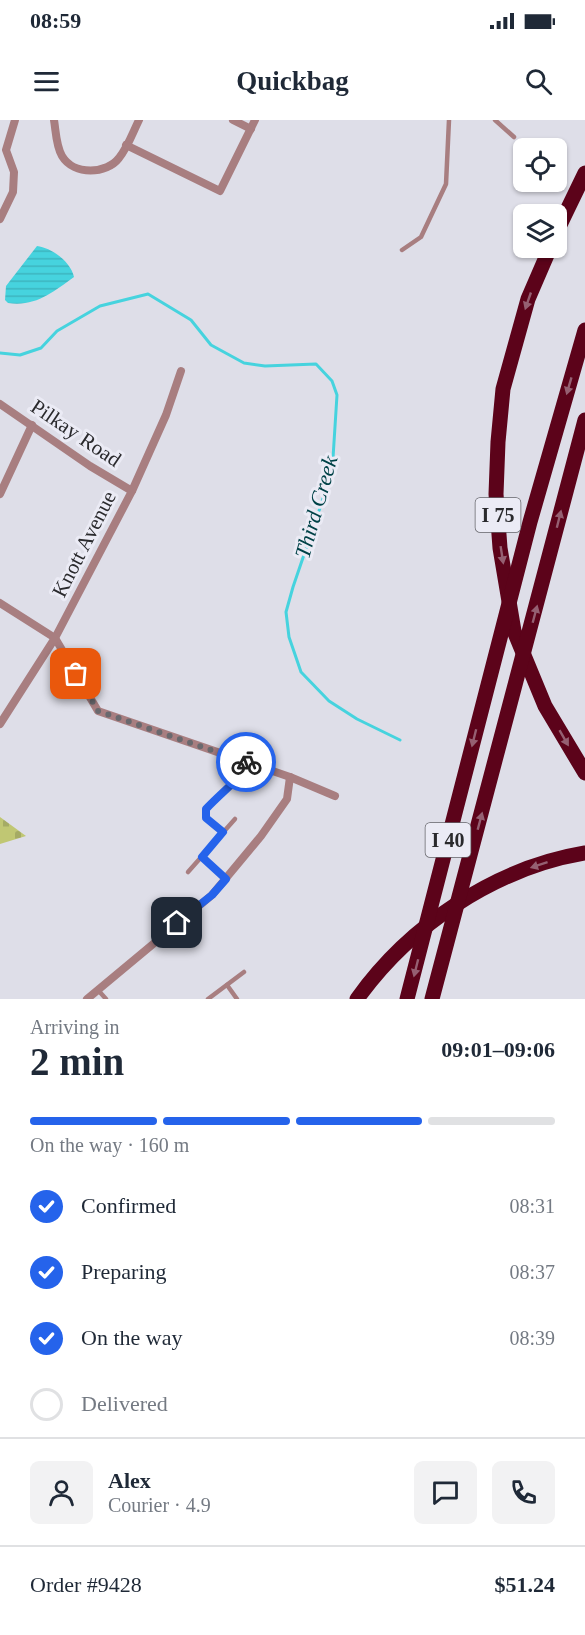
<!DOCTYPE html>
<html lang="en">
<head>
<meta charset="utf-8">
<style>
  :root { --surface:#fff; --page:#f2f2f3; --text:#1f2937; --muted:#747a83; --line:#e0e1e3; --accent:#2563eb }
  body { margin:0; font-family:Georgia,serif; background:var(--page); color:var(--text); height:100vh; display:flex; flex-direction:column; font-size:22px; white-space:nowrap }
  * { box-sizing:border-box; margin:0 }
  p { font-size:20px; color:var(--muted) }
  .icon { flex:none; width:33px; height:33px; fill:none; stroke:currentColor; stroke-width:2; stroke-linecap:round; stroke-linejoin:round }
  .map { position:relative; height:879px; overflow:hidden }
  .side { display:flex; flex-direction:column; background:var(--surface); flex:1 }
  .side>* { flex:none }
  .tools { position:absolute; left:513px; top:18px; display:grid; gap:12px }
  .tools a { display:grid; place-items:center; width:54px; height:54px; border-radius:9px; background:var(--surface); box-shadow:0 2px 4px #0004; font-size:30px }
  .pin { position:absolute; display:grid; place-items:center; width:51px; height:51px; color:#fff; margin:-26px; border-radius:12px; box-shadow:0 3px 9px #0006 }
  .courier { position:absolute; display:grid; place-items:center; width:60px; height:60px; margin:-30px; border:4px solid #2563eb; border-radius:50%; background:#fff; color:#222; box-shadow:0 2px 8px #0007 }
  .overview em { font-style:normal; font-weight:600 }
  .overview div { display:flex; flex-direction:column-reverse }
  .overview { display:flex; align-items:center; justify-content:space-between; height:102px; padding:0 30px }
  h1 { font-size:39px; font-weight:600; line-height:45px }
  .bar { display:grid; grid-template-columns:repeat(4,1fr); gap:9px 6px; align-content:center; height:72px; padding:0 30px }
  .bar i { height:8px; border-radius:4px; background:var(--line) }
  .bar .current { background:var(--accent) }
  .bar p { grid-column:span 4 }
  .line { display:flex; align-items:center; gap:15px; padding:0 30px; border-top:2px solid var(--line) }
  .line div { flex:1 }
  .round { display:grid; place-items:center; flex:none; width:63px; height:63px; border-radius:9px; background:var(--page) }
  ol { padding:0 30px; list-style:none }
  li { display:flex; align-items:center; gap:18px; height:66px }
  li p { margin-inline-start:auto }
  li .icon { padding:6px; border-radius:50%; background:var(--accent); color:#fff; stroke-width:4 }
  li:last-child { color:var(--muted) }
  li i { width:33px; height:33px; border:3px solid var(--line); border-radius:50% }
  .status { display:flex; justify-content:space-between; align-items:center; height:42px; padding:0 30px; background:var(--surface); direction:ltr }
  .status svg { height:16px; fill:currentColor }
  header { display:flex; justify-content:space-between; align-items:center; height:78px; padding:0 30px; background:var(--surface); font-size:27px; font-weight:600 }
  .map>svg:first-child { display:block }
  .cemetery { fill:url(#cemetery-stones) }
  .water { fill:url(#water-rules) }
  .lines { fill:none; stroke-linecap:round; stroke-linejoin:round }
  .stream { stroke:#46d3de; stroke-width:3 }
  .service { stroke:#a87e80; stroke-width:4.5 }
  .minor { stroke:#a87e80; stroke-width:8 }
  .motorway { stroke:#5c031a; stroke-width:15 }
  .oneway { fill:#956072 }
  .done { stroke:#69696e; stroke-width:6; stroke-dasharray:0 10.8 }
  .route { stroke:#2563eb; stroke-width:8 }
  .labels { text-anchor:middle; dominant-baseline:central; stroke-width:6; stroke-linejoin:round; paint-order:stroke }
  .shield { fill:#ebebf5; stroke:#646469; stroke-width:1.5 }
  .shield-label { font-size:20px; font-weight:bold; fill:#2a2a2d }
  .street-label { font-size:21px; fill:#2a2a2d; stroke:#ebebf5 }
  .water-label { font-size:22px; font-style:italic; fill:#004247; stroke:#ebebf5 }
</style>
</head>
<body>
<div class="status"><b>08:59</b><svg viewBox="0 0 49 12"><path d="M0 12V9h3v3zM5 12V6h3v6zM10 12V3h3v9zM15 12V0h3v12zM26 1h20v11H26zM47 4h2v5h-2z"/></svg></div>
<header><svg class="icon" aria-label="menu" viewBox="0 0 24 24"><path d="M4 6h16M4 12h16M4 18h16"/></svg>Quickbag<svg class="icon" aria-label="search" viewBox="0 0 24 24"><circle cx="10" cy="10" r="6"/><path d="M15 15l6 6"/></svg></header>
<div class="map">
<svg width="585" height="879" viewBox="0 0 585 879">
  <defs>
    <pattern id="cemetery-stones" width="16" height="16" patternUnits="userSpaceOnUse" patternTransform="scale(1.5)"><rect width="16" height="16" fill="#c0c773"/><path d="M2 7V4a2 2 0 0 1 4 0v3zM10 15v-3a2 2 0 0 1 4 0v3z" fill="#a5ab64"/></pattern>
    <pattern id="water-rules" width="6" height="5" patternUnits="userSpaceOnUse" patternTransform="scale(1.5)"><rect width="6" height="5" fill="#46d3de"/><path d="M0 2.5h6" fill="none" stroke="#3db5bf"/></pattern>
  </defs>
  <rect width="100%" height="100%" fill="#dedee8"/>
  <path class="cemetery" d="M0,697L26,716L0,724Z"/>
  <path class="water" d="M37,126C52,128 71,142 74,157C53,172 36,187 8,183L5,180L6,166Z"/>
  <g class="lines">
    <path class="stream" d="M0,233L20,235L41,228L57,211L100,186L148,174L191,200L211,225L244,243L265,246L316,244L332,261L337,275L333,338L322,382L293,467L286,492L289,517L301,552L329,581L357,599L400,620"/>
    <g class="service">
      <path d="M495,0L514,17"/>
      <path d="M402,130L421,117L446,64L449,0"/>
      <path d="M223,713L206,698V689C221,673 237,661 251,644"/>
      <path d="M202,737L226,758"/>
      <path d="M188,752L235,699"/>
      <path d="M227,865L237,879"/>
      <path d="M98,870L106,879"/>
      <path d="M208,879L244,852"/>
    </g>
    <g class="minor">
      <path d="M54,0C56,12 56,26 62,36C74,56 107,54 119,38C128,27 133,12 139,0"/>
      <path d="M233,0L251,9"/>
      <path d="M126,25L220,71L255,0"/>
      <path d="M0,99L13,72L14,52L6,30L15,0"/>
      <path d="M0,284L90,346L132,371"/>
      <path d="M0,374L32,305"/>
      <path d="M0,483L55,518L98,591L290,657L335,676"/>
      <path d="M0,604L55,518L132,371L166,295L181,251"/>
      <path d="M87,879L212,775L261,716L287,679L290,657"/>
    </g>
    <g class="motorway">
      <path d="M556,113L585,53"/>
      <path d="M550,128L528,179L503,269L498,322L496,374L500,428L514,511L545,586L585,653"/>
      <path d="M357,879C410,805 495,748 585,733"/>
      <path d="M407,879L530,402L585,210"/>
      <path d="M432,879L585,300"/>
    </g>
  </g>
  <defs><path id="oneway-solid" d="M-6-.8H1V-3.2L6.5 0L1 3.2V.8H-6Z" transform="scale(1.5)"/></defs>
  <g class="oneway">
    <use href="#oneway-solid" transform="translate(528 181) rotate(109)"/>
    <use href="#oneway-solid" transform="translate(569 266) rotate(106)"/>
    <use href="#oneway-solid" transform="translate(559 399) rotate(-76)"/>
    <use href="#oneway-solid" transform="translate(502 435) rotate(81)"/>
    <use href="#oneway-solid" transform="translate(535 494) rotate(-75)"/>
    <use href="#oneway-solid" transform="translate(474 618) rotate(104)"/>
    <use href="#oneway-solid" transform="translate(564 618) rotate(60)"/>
    <use href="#oneway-solid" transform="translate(480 701) rotate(-75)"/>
    <use href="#oneway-solid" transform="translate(539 745) rotate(162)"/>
    <use href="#oneway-solid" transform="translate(416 848) rotate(104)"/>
  </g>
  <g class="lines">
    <path class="done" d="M76,554L98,591L246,642"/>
    <path class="route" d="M177,803L212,775L226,759L202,737L223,712L206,698V689C221,673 237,661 251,644L246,642"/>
  </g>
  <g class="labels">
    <g class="shield">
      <rect x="475.5" y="378" width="45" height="34" rx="4.5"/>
      <rect x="425.5" y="703" width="45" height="34" rx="4.5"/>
    </g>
    <g class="shield-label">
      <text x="498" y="395">I 75</text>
      <text x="448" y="720">I 40</text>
    </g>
    <g class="street-label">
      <text transform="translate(76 313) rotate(34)">Pilkay Road</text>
      <text transform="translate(84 424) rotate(-63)">Knott Avenue</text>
    </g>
    <g class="water-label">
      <text transform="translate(316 387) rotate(-74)">Third Creek</text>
    </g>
  </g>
</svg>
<div class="tools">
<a><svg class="icon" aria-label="locate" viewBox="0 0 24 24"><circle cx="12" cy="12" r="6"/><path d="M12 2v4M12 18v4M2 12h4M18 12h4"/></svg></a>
<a><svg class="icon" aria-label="layers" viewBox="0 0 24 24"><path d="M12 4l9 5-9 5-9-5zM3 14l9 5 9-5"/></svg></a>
</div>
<div class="pin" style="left:76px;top:554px;background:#ea580c"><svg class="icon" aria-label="bag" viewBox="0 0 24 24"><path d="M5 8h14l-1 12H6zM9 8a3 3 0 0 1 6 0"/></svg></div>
<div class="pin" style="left:177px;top:803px;background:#1f2937"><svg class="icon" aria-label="home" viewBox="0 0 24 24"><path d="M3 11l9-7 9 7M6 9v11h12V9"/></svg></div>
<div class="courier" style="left:246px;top:642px"><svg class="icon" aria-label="bike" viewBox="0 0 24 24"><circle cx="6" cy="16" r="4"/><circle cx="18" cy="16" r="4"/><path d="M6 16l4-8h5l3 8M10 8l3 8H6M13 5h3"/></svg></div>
</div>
<section class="side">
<div class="overview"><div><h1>2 min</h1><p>Arriving in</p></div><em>09:01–09:06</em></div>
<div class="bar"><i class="current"></i><i class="current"></i><i class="current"></i><i></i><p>On the way · 160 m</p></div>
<ol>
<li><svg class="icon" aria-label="check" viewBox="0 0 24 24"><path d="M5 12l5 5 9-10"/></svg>Confirmed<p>08:31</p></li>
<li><svg class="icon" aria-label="check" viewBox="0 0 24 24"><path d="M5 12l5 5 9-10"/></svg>Preparing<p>08:37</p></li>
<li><svg class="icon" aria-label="check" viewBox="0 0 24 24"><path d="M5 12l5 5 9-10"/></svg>On the way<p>08:39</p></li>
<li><i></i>Delivered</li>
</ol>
<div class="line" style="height:108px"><a class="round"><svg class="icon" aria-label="person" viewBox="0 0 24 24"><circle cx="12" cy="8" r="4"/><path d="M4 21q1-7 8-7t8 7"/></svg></a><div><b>Alex</b><p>Courier · 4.9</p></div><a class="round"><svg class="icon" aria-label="chat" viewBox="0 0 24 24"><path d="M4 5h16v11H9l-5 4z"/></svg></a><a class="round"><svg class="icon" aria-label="phone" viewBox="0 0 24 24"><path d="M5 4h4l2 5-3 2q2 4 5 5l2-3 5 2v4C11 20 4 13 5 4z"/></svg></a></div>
<div class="line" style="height:78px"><div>Order #9428</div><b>$51.24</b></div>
</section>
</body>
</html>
